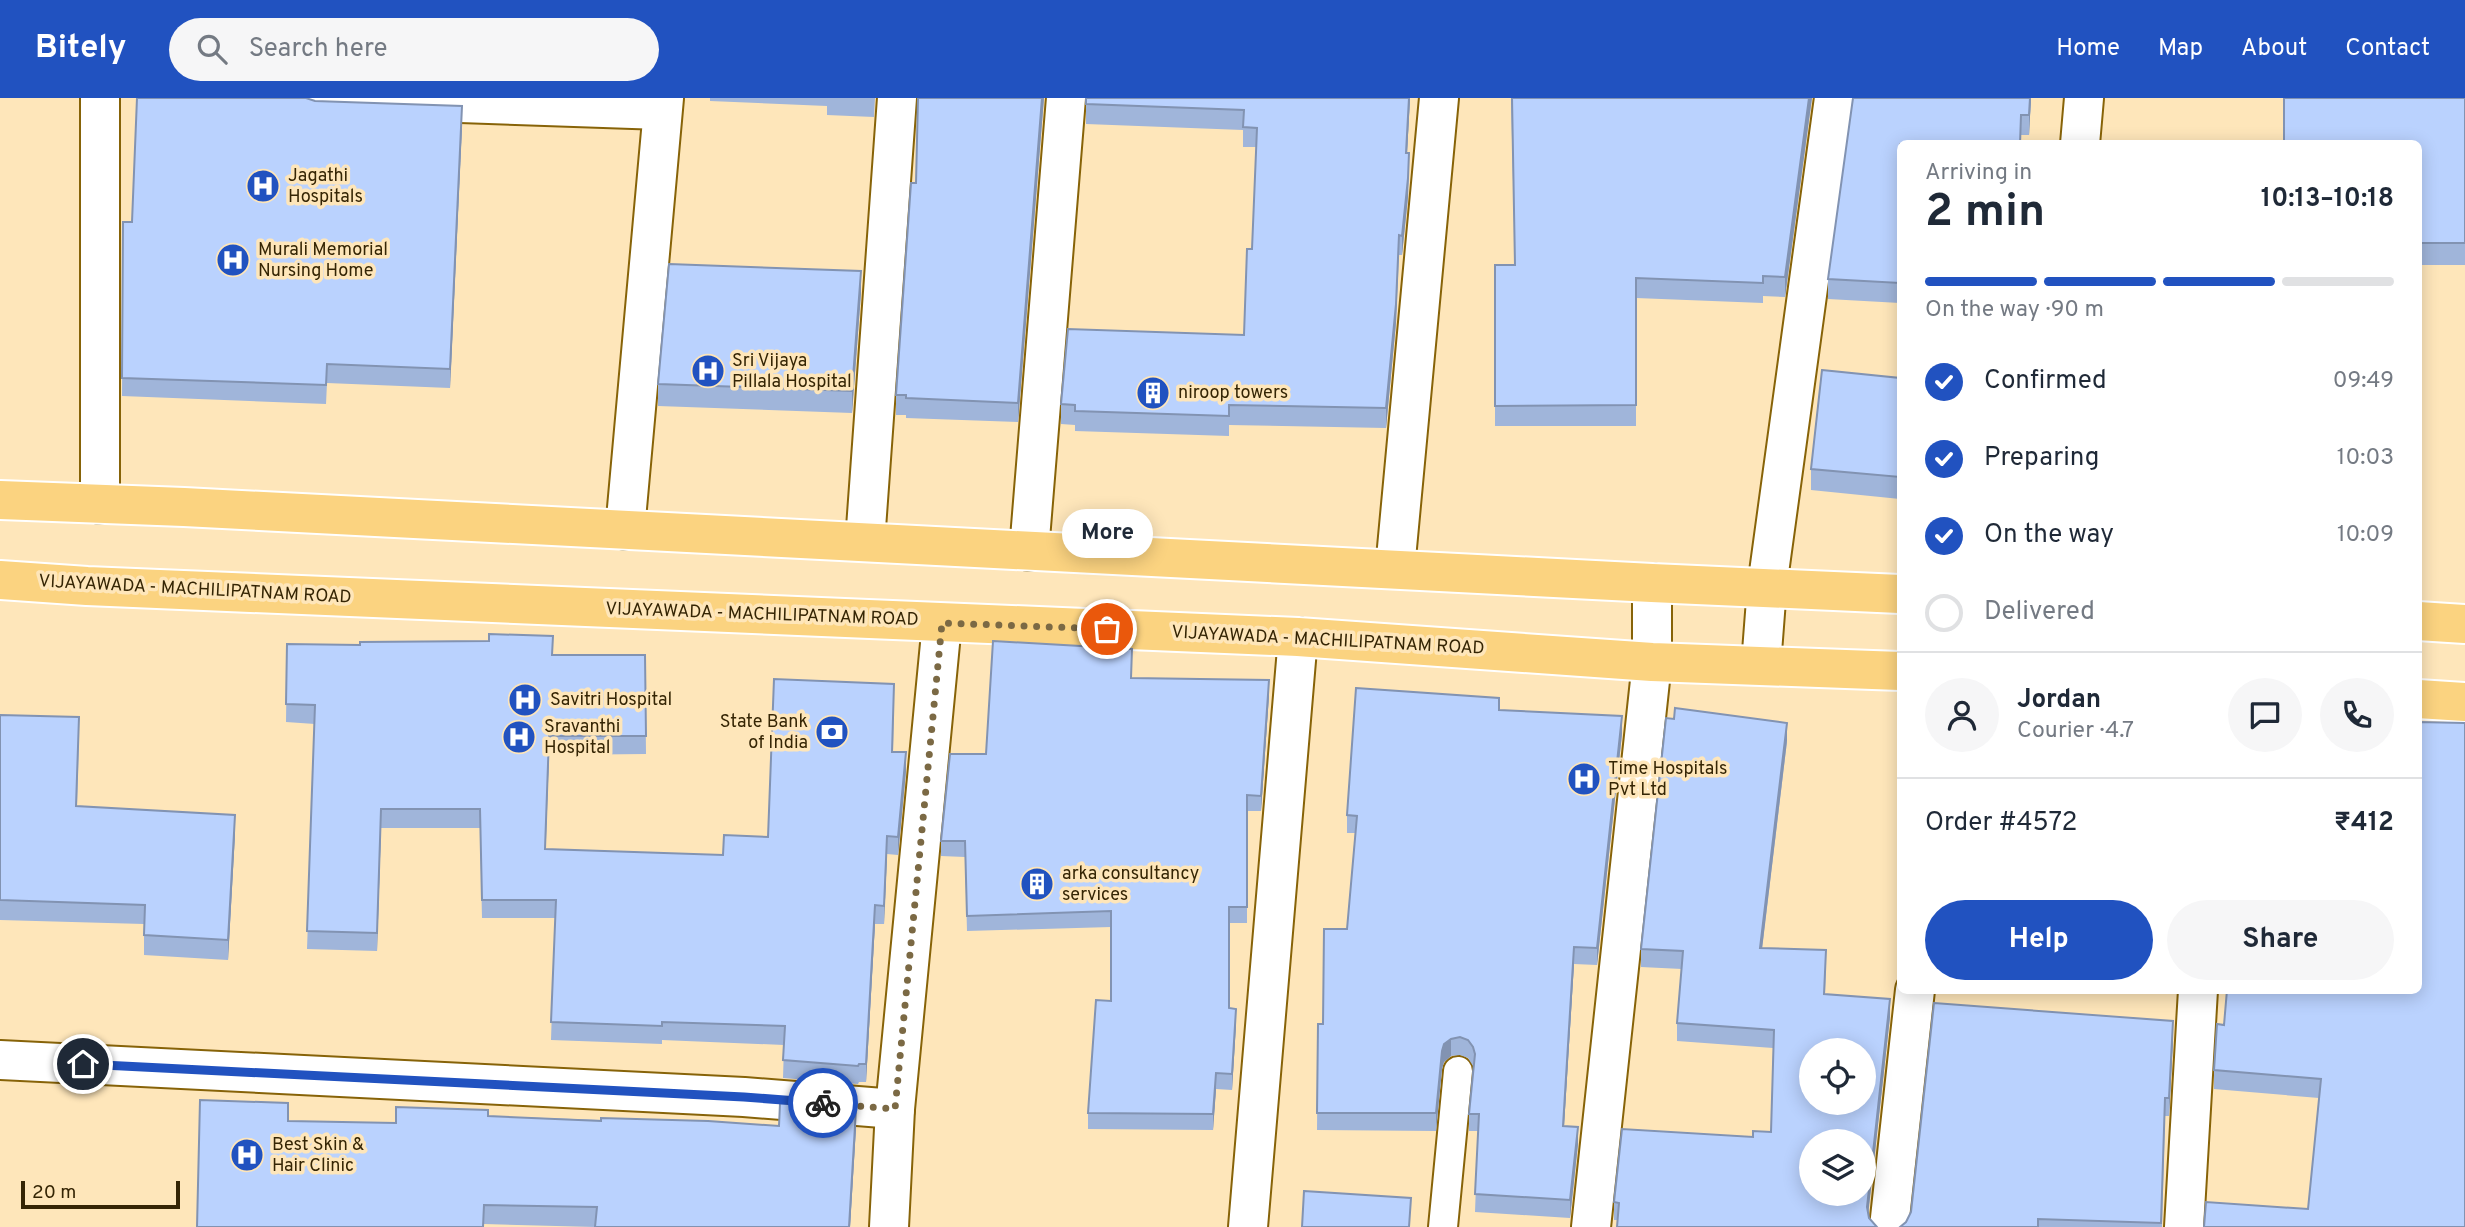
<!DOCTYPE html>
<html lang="en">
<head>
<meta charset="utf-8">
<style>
  :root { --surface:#fff; --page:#f6f6f7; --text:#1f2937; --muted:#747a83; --line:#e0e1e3; --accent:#2152c0 }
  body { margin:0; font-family:Overpass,sans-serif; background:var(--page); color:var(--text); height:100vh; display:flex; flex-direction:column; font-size:26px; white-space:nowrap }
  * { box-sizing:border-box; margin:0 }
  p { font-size:23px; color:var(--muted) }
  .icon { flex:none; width:38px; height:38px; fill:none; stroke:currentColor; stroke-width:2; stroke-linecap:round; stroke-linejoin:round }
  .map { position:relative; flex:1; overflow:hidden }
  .sheet { position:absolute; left:1897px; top:42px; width:525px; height:854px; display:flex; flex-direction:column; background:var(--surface); border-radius:10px; box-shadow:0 4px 18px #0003 }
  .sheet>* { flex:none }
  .buttons { position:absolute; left:1799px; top:940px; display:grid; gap:14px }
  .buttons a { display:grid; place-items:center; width:77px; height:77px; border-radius:50%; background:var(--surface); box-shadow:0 4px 18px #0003; font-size:35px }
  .scale { position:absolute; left:21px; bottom:18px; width:159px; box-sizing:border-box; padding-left:7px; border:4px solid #352504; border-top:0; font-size:19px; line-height:24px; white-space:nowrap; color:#352504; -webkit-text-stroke:5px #fee6ba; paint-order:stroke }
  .pin { position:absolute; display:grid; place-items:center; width:60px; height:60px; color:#fff; margin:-30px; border:4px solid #fff; border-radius:50%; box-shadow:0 2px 7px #0007 }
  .courier { position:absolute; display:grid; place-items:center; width:70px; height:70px; margin:-35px; border:5px solid #2152c0; border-radius:50%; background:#fff; color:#222; box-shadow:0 2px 9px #0007 }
  .bubble { position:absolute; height:49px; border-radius:24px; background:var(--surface); box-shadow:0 4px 18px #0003; font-size:23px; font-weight:700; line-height:49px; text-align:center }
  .summary em { font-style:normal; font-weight:700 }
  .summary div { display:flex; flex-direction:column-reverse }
  .summary { display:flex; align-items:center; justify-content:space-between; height:119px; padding:0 28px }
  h1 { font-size:46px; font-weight:700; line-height:52px }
  .bar { display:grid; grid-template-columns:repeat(4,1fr); gap:10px 7px; align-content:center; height:84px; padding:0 28px }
  .bar i { height:9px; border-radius:5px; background:var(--line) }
  .bar .selected { background:var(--accent) }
  .bar p { grid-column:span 4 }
  .line { display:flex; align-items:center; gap:18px; padding:0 28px; border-top:2px solid var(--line) }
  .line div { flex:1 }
  .round { display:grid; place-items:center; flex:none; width:74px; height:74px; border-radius:37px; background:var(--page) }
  ol { padding:0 28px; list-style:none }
  li { display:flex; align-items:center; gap:21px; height:77px }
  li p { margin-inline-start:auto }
  li .icon { padding:7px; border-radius:50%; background:var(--accent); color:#fff; stroke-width:4 }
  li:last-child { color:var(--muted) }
  li i { width:38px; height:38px; border:4px solid var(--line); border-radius:50% }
  .action { display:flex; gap:14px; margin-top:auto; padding:14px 28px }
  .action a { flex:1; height:80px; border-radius:42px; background:var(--accent); color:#fff; font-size:28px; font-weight:700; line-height:80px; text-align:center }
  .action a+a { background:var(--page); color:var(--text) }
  header { display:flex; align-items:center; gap:42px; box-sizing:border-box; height:98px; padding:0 35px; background:var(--accent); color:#fff }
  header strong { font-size:33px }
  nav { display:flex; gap:38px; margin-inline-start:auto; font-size:24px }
  .search { width:490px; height:63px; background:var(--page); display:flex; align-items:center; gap:18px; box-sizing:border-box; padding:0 24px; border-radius:38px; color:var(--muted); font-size:26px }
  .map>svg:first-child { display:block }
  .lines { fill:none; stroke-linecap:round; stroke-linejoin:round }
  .service-casing { stroke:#876308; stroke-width:32 }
  .minor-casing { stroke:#876308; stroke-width:42 }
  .trunk-casing { stroke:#fff; stroke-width:42 }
  .service { stroke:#fff; stroke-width:28 }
  .minor { stroke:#fff; stroke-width:38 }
  .trunk { stroke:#fbd380; stroke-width:38 }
  .wall { fill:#a0b5da }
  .shaded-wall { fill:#8293b2 }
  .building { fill:#bad2fe; stroke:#8293b2; stroke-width:2; fill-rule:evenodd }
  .done { stroke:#7b6944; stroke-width:7; stroke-dasharray:0 12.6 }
  .route { stroke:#2152c0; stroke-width:9 }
  .labels { text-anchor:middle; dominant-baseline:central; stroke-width:7; stroke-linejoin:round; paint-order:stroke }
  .poi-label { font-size:18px; fill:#352504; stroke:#fee6ba; text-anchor:start }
  .street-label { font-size:18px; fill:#352504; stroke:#fee6ba }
</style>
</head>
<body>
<header>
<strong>Bitely</strong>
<div class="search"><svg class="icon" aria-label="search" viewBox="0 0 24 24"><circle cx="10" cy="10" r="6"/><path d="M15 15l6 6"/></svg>Search here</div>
<nav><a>Home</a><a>Map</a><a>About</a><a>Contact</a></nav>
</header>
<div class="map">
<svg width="2465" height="1129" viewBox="0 0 2465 1129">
  <rect width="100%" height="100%" fill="#fee6ba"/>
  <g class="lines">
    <defs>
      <path id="service" d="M1443,1129L1458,973"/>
      <g id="minor">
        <path d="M100,0V406"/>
        <path d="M316,0L662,12"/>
        <path d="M2080,46L2084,0"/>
        <path d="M625,432L664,0"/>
        <path d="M865,444L897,0"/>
        <path d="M1029,453L1066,0"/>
        <path d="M1395,471L1439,0"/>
        <path d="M1761,567L1767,489L1834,0"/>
        <path d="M0,962L744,999L895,1011"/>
        <path d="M889,1129L895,1011L942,525"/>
        <path d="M1248,1129L1298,539"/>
        <path d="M1591,1129L1652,564V485"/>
        <path d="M1889,1129L1915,892"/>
        <path d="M2184,1129L2198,892"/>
      </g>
      <g id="trunk">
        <path d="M0,402L184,409L1652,485L1900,496"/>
        <path d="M0,482L87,488L1298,539L1652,564L1900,573"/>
        <path d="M2418,523L2465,526"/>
        <path d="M2418,601L2465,604"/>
      </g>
    </defs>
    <use href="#service" class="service-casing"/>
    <use href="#minor" class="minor-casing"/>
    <use href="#trunk" class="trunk-casing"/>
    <use href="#service" class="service"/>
    <use href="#minor" class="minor"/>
    <use href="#trunk" class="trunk"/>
  </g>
  <g class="wall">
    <path d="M710,0H875L874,19L827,17V8L710,3Z"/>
    <path d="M918,0H1044L1018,324L906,320V317H896V297L916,85Z"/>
    <path d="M1086,0H1410L1407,55L1409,75L1408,99L1402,157H1399L1396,225L1386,330L1229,327V338L1075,333V327L1061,326V306L1244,237L1252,151L1256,49H1243V32L1086,26Z"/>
    <path d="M1511,0H1812L1785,199L1763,198V205L1636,200V328H1495V167H1515Z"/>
    <path d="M1853,0H2031L2029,37H2021V46H1900V205L1828,201V181Z"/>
    <path d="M2465,0V167H2418V46Z"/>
    <path d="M315,3L462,27L450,290L327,285L326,306L122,298L123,124H132Z"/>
    <path d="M861,195L852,315L658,308V286Z"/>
    <path d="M1900,280V401L1811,392V371Z"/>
    <path d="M287,546L553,557H645L646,656L549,657L545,751L723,757L768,739L894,604L893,654L906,673L898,757L887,756L884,826H875L866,984H859L858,986L783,980L784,947L662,942V946L551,942L555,820H482L480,730H381L377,853L307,851L315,626L286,624Z"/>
    <path d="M1132,567V580L1269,597L1261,713H1247V825H1229V910L1236,926L1232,992L1216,991L1213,1032L1088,1031V1015L1111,903V829L967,833L965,759L941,758V743L986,656Z"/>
    <path d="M1499,612L1622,636L1597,867L1574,866L1564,1028L1578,1046L1570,1120L1475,1114L1478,1033H1469V1016L1473,968L1468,960L1460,957L1451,958L1444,964L1442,971L1436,1033L1317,1032L1318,926H1323L1347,831L1355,735H1347V717Z"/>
    <path d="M0,617L79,639L77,708L235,736L228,862L144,857V826L0,822Z"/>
    <path d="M1787,643L1762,850L1826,870L1825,896L1890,919L1868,1115L1614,1122V1104L1753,1039L1771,1034L1773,950L1677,943V925L1682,871L1641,869V851Z"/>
    <path d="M2418,892L2308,1111L2319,1000L2214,991V972L2224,927Z"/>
    <path d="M2173,942L2169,1018H2165L2162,1129H1900Z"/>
    <path d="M488,1018L779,1028L856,1030L850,1129H595L484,1126L288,1023L396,1025Z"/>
  </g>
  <g class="shaded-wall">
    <path d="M1042,0H1044L1018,324V305Z"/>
    <path d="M1409,0H1410L1406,75V55Z"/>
    <path d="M1809,0H1812L1785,199V179Z"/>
    <path d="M2030,0H2031L2029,37V17Z"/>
    <path d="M462,8V27L450,290V271Z"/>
    <path d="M1409,55L1408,99L1402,157V138Z"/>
    <path d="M1399,137L1396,225L1386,330V310Z"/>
    <path d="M861,173V195L852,315V293Z"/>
    <path d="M1269,582V597L1261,713V698Z"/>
    <path d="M1622,618V636L1597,867V850Z"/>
    <path d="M1787,625V643L1760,868V850Z"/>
    <path d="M549,638V657L545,769V751Z"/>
    <path d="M906,654V673L898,757V739Z"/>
    <path d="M381,711V730L377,853V835Z"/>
    <path d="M235,717V736L228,862V842Z"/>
    <path d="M887,738V756L884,826V808Z"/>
    <path d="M875,807V826L866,984V966Z"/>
    <path d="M1574,849V866L1563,1045V1028Z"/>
    <path d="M1890,901V919L1867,1127V1109Z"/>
    <path d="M1236,911V926L1232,992V976Z"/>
    <path d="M2173,923V942L2169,1018V1000Z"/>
    <path d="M1451,941V958L1444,964L1442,971L1436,1033V1015L1442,953L1444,946Z"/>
    <path d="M1216,975V991L1213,1032V1016Z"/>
    <path d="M856,1011V1030L850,1129H849Z"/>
    <path d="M1578,1029V1046L1570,1120V1102Z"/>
  </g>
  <g class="building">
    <path d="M137,0H306L315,3L462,8L450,271L327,266L326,287L122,280L123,124H132Z"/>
    <path d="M918,0H1042L1018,305L906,300V297H896L911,85H916Z"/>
    <path d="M1086,0H1409L1406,55H1409L1408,80L1402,138L1399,137L1396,206L1386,310L1229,307V318L1075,313V307L1061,306L1068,231L1244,237L1247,151H1252L1257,30L1243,29L1244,12L1086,6Z"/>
    <path d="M1512,0H1809L1785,179L1763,178V185L1636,180V307L1495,308V167H1515Z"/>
    <path d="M1853,0H2030L2029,17H2021L2020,46H1900V185L1828,181Z"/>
    <path d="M2284,0H2465V145H2418V46H2284Z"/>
    <path d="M669,166L861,173L852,293L658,286Z"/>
    <path d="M1822,272L1900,280V379L1811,371Z"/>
    <path d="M489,536L553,538L552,557H645L646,638H549L545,751L723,757L724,737L768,739L774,581L894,586L892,654H906L898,739L887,738L884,808L875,807L866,966H859L858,968L783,962L785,928L662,924V928L551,924L556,802H482L480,711H381L377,835L307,833L315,607L286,606L287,546L360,547V544L489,543Z"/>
    <path d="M993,543L1132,551L1131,580L1269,582L1261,698L1247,697V809H1229V910L1236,911L1232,976L1216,975L1213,1016L1088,1015L1096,902L1111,903V813L967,818L965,743H941L950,656H986Z"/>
    <path d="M1356,590L1499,600V612L1622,618L1597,850L1574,849L1563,1028L1578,1029L1570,1102L1475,1096L1479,1016H1469L1475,956L1473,949L1468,942L1460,939L1451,941L1444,946L1442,953L1436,1015H1317L1318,926H1323L1324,831H1347L1357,718L1347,717Z"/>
    <path d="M1675,610L1787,625L1760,850L1826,852L1824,896L1890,901L1867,1109L1869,1120L1877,1129H1617L1619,1105L1614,1104L1622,1031L1753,1039V1033L1771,1034L1774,932L1677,925L1683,853L1641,851L1666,620L1674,621ZM1811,952H1864V1004H1811ZM1811,1043H1864V1096H1811Z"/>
    <path d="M0,617L79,619L76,708L235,717L228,842L144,837L145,807L0,802Z"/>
    <path d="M2418,624L2465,625V1129H2204L2206,1104L2308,1111L2321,981L2214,972L2217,926L2224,927L2227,892H2418Z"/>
    <path d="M1934,905L2173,923L2169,1000H2165L2161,1125L2038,1121V1129H1900L1906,1124L1911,1114Z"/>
    <path d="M200,1002L288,1005V1023L396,1025V1009L488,1012V1018L601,1023V1020L708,1023L779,1028L780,1005L856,1011L849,1129H595L597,1109L484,1107L483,1129H197Z"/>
    <path d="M1304,1093L1411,1100L1409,1129H1302Z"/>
  </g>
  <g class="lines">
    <path class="done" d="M823,1005L895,1011L942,525L1107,531"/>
    <path class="route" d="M83,966L744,999L823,1005"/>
  </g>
  <defs>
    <symbol id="hospital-disc" viewBox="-11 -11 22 22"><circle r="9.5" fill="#2152c0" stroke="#fee6ba"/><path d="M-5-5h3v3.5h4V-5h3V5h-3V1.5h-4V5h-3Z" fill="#fff"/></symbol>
    <symbol id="building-disc" viewBox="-11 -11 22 22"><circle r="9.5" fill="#2152c0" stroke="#fee6ba"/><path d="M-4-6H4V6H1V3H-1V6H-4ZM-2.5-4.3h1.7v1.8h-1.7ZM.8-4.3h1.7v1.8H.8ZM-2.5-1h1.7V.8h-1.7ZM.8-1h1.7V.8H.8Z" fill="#fff"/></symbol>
    <symbol id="bank-disc" viewBox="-11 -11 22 22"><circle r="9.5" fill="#2152c0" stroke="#fee6ba"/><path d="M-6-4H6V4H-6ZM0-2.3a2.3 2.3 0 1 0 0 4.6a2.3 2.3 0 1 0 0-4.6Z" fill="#fff"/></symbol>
  </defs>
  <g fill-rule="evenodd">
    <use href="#hospital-disc" x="244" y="69" width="38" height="38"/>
    <use href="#hospital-disc" x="214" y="143" width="38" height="38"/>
    <use href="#hospital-disc" x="689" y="254" width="38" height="38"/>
    <use href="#building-disc" x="1134" y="276" width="38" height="38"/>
    <use href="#hospital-disc" x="506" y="583" width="38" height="38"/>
    <use href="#bank-disc" x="813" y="615" width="38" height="38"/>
    <use href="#hospital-disc" x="500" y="620" width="38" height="38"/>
    <use href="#hospital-disc" x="1565" y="662" width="38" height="38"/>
    <use href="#building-disc" x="1018" y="767" width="38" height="38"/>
    <use href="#hospital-disc" x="228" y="1038" width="38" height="38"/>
  </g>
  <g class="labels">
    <g class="poi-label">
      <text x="288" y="78">Jagathi<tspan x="288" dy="21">Hospitals</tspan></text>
      <text x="258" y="152">Murali Memorial<tspan x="258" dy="21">Nursing Home</tspan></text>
      <text x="732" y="263">Sri Vijaya<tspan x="732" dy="21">Pillala Hospital</tspan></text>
      <text x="1178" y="295">niroop towers</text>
      <text x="550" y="602">Savitri Hospital</text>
      <text x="808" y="624" text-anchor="end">State Bank<tspan x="808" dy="21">of India</tspan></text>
      <text x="544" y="629">Sravanthi<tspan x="544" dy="21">Hospital</tspan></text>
      <text x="1608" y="671">Time Hospitals<tspan x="1608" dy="21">Pvt Ltd</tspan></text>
      <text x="1062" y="776">arka consultancy<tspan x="1062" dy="21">services</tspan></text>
      <text x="272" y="1047">Best Skin &amp;<tspan x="272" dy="21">Hair Clinic</tspan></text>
    </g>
    <g class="street-label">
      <text transform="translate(195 492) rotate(3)">VIJAYAWADA - MACHILIPATNAM ROAD</text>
      <text transform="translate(762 517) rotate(2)">VIJAYAWADA - MACHILIPATNAM ROAD</text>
      <text transform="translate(1328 543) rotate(3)">VIJAYAWADA - MACHILIPATNAM ROAD</text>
    </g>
  </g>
</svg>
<div class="buttons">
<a><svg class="icon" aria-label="locate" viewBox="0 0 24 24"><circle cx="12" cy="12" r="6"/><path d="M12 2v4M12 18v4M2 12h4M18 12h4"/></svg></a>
<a><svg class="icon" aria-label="layers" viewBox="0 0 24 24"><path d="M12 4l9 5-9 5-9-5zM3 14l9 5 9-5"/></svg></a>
</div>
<div class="scale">20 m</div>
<div class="pin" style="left:1107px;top:531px;background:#ea580c"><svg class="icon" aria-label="bag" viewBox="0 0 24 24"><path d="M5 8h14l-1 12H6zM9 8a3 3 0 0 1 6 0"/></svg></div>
<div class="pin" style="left:83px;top:966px;background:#1f2937"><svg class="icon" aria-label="home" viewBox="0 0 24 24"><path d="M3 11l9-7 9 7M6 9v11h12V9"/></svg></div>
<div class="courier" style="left:823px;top:1005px"><svg class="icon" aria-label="bike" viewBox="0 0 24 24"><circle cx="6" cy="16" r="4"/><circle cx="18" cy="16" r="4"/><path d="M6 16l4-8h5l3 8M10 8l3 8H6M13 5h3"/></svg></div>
<div class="bubble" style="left:1062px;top:411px;width:91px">More</div>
<section class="sheet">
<div class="summary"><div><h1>2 min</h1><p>Arriving in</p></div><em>10:13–10:18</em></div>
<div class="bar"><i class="selected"></i><i class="selected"></i><i class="selected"></i><i></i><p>On the way · 90 m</p></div>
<ol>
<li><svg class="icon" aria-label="check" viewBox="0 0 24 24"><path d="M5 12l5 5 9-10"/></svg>Confirmed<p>09:49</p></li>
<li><svg class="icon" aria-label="check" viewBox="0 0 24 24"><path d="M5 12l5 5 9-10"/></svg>Preparing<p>10:03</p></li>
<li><svg class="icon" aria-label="check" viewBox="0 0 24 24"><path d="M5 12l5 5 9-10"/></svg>On the way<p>10:09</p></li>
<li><i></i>Delivered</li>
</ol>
<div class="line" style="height:126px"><a class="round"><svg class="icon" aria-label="person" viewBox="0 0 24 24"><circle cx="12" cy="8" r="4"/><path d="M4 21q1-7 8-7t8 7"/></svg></a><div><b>Jordan</b><p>Courier · 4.7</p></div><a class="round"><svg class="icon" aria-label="chat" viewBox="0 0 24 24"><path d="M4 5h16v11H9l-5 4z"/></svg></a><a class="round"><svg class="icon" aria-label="phone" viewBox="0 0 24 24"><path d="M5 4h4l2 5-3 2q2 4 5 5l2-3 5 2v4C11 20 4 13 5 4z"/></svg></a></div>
<div class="line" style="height:91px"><div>Order #4572</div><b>₹412</b></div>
<div class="action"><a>Help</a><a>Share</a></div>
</section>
</div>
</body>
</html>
